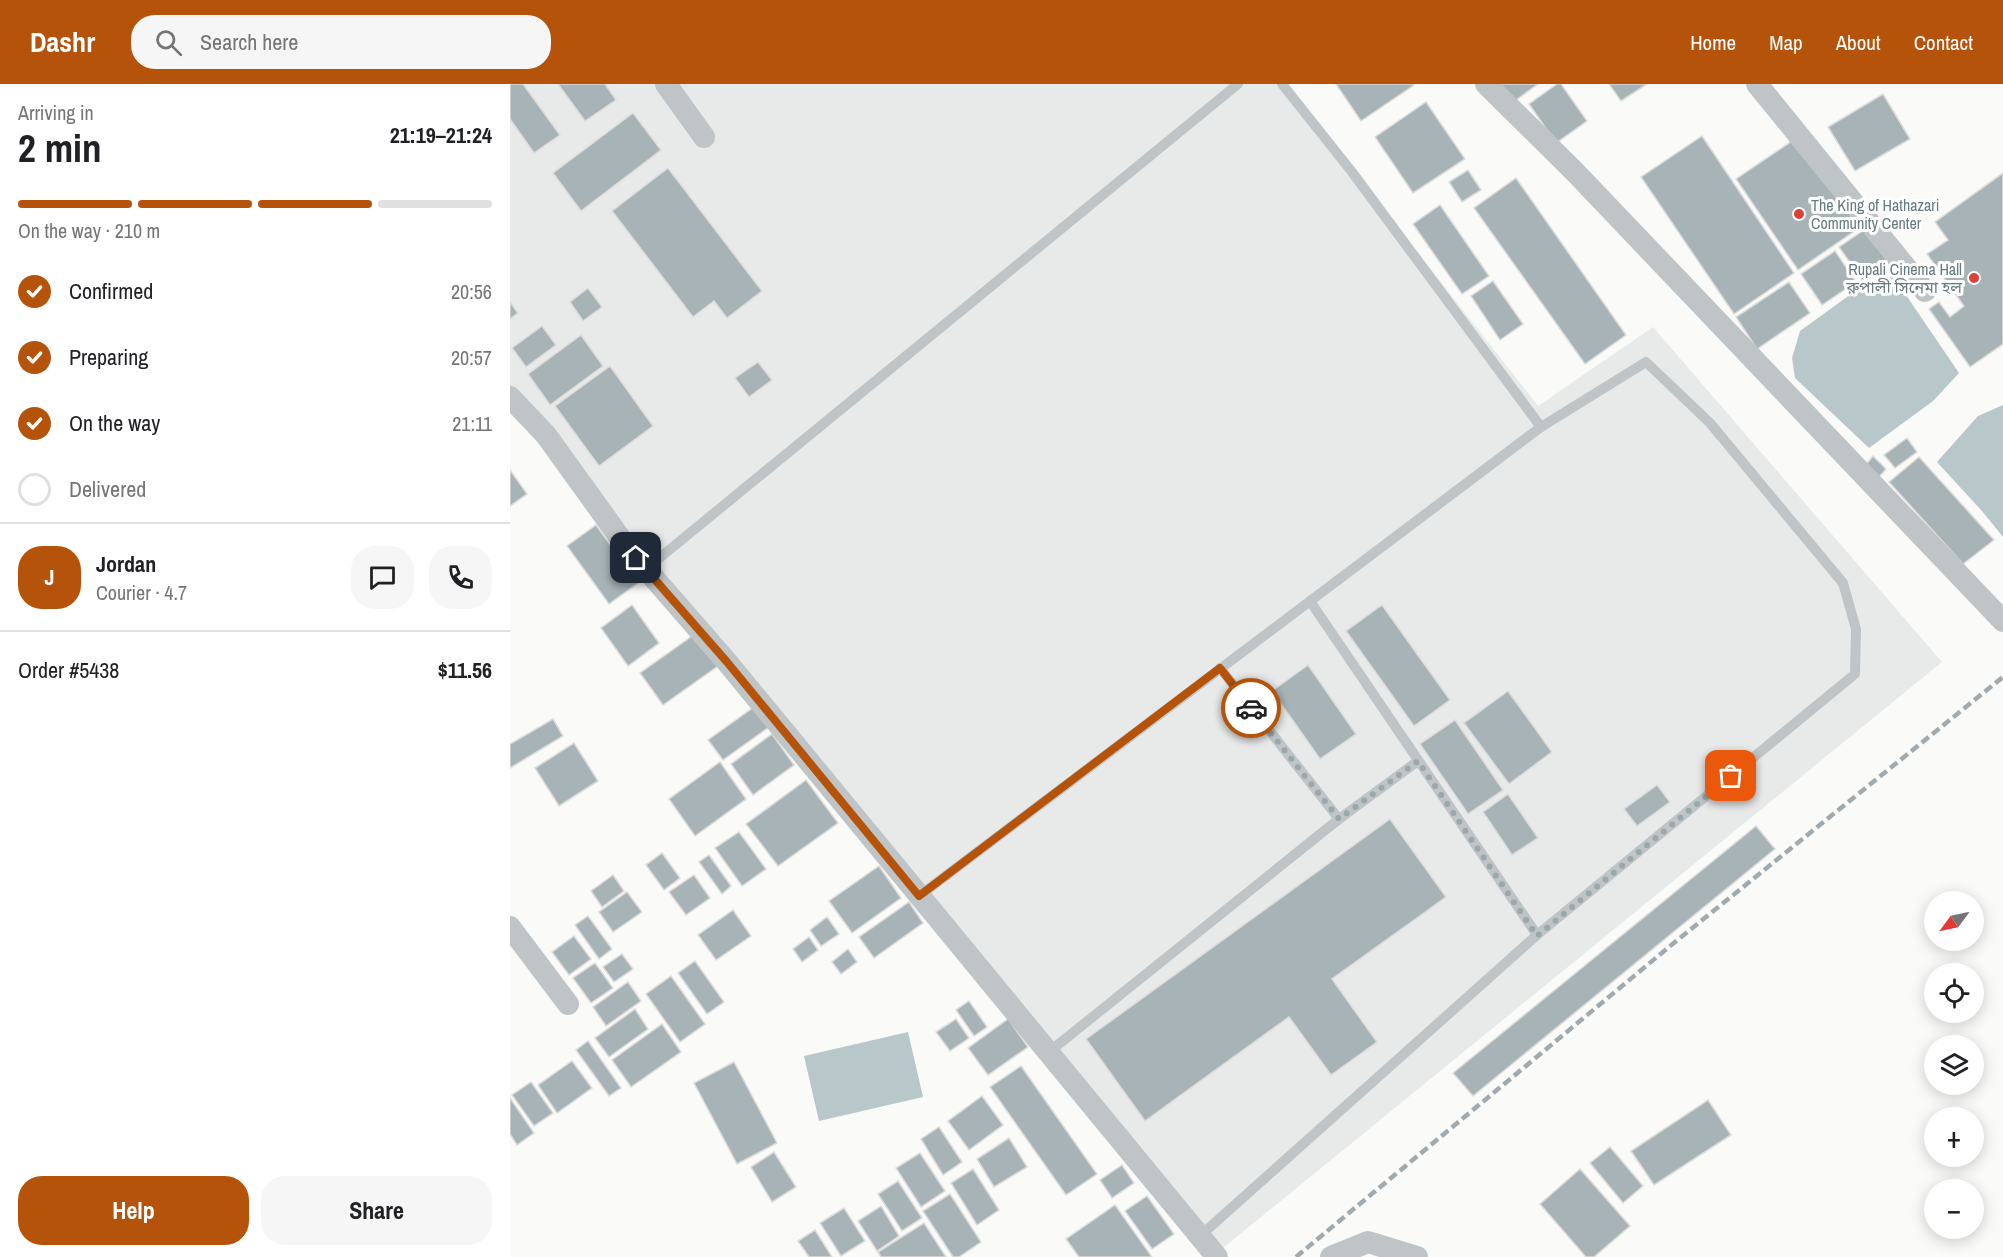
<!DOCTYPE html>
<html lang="en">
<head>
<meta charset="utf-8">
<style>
  :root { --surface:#fff; --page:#f6f6f6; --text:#202124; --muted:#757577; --line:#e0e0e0; --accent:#b45309 }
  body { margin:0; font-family:"Archivo Narrow","Noto Sans Bengali",sans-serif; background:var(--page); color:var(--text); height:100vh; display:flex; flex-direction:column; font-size:22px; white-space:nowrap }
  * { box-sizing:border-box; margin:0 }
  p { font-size:20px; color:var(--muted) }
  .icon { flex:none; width:33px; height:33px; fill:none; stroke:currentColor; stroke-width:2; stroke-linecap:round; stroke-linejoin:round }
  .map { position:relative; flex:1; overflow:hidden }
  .details { display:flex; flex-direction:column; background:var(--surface); width:510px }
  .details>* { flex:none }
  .needle { width:39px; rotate:237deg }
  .tools { position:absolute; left:1414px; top:807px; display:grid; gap:12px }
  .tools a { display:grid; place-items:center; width:60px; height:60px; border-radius:50%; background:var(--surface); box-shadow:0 3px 15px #0003; font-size:30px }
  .pin { position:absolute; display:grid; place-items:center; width:51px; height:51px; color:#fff; margin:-26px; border-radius:12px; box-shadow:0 3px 9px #0006 }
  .courier { position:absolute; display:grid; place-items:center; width:60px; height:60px; margin:-30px; border:4px solid #b45309; border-radius:50%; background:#fff; color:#222; box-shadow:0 2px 8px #0007 }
  .headline em { font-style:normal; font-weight:700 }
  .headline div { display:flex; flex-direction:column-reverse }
  .headline { display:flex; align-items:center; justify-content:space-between; height:102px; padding:0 18px }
  h1 { font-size:39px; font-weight:700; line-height:45px }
  .bar { display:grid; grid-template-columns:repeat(4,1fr); gap:9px 6px; align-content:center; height:72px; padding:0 18px }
  .bar i { height:8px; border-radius:4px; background:var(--line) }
  .bar .on { background:var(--accent) }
  .bar p { grid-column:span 4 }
  .line { display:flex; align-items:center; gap:15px; padding:0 18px; border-top:2px solid var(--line) }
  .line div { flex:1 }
  .round { display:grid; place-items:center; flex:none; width:63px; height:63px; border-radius:24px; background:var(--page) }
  ol { padding:0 18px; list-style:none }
  li { display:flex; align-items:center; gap:18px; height:66px }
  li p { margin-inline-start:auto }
  li .icon { padding:6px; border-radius:50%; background:var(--accent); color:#fff; stroke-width:4 }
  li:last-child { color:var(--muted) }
  li i { width:33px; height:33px; border:3px solid var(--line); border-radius:50% }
  .primary-button { display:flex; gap:12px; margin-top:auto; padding:12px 18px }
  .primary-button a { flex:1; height:69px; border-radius:24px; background:var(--accent); color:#fff; font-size:24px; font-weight:700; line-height:69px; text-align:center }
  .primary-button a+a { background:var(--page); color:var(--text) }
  header { display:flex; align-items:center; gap:36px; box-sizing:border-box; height:84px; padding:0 30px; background:var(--accent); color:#fff }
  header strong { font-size:28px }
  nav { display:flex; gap:33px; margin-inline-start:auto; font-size:21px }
  .search { width:420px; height:54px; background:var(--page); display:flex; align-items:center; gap:15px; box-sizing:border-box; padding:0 21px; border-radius:24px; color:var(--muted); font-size:22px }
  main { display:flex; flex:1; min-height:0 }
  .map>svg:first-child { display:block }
  .built { fill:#e8eae9 }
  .water { fill:#b8c7c9 }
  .building { fill:#a8b3b7; stroke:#dcdcda; stroke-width:1.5 }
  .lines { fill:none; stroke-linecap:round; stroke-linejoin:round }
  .service { stroke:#bfc5c7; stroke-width:10 }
  .minor { stroke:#bfc5c7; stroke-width:22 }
  .rail { stroke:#a1aaae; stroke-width:4.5; stroke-dasharray:9 4.5; stroke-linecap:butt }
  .done { stroke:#9aa7ab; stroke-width:6; stroke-dasharray:0 10.8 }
  .route { stroke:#b45309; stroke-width:8 }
  .poi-dot { fill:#dc4136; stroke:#fff; stroke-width:2 }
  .labels { text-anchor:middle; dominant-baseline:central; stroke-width:6; stroke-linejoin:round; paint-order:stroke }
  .poi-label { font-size:16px; fill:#667a81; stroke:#fff; text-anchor:start }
</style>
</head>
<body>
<header>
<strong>Dashr</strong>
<div class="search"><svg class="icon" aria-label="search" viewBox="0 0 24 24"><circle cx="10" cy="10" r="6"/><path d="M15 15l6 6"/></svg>Search here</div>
<nav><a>Home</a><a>Map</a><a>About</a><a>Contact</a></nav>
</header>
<main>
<section class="details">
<div class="headline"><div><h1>2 min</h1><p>Arriving in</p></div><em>21:19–21:24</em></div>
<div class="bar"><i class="on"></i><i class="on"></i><i class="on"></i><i></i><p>On the way · 210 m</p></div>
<ol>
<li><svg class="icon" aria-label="check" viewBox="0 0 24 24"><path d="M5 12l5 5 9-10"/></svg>Confirmed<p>20:56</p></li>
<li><svg class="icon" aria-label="check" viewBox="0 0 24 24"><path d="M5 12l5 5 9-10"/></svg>Preparing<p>20:57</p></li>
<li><svg class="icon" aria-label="check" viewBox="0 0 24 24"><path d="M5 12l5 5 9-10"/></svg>On the way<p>21:11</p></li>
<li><i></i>Delivered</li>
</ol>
<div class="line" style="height:108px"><b class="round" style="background:var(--accent);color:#fff">J</b><div><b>Jordan</b><p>Courier · 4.7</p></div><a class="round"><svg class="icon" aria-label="chat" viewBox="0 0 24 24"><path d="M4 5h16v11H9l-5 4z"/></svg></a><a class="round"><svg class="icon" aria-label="phone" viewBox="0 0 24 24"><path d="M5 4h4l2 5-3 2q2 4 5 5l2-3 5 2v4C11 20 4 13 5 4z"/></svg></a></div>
<div class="line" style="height:78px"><div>Order #5438</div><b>$11.56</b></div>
<div class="primary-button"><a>Help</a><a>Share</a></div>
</section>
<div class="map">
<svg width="1493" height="1173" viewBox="0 0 1493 1173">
  <rect width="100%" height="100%" fill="#fafaf8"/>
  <path class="built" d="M0,0H776L1028,322L1143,243L1432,578L702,1173H697L42,350L0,306Z"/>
  <g class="water">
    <path d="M1383,192L1449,289L1423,317L1359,364L1285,294L1282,274L1290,247L1348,205Z"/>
    <path d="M1493,321V453L1472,427L1427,378L1468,332Z"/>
    <path d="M398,948L413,1013L309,1037L294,972Z"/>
  </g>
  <g class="building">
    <path d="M0,0H13L50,51L24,69L0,35Z"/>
    <path d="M48,0H95L106,16L75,37Z"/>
    <path d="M826,0H904V1L851,37Z"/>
    <path d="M989,0H1028L1002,19Z"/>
    <path d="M1047,0H1051L1077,37L1046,59L1019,20Z"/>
    <path d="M1099,0H1137L1111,17Z"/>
    <path d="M1373,10L1400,55L1345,87L1318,43Z"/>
    <path d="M916,18L955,75L903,109L865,53Z"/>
    <path d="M123,29L151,66L71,127L43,89Z"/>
    <path d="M1192,52L1284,189L1224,230L1131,93Z"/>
    <path d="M1288,53L1349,144L1288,186L1226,95Z"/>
    <path d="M158,84L252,207L217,234L204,217L183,233L102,127Z"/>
    <path d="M958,86L971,106L952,118L939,98Z"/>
    <path d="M1493,89V260L1460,283L1419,225L1429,218L1440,233L1454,222L1417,170L1438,156L1425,138Z"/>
    <path d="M1006,94L1116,251L1075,280L964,124Z"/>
    <path d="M930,121L979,192L952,210L903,140Z"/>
    <path d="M1357,144L1380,179L1353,197L1329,163Z"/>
    <path d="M1325,167L1346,198L1312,221L1291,190Z"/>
    <path d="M983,197L1013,240L990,256L961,212Z"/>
    <path d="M1279,198L1300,229L1247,265L1226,233Z"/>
    <path d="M78,204L92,223L73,237L60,218Z"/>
    <path d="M0,218L8,229L0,235Z"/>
    <path d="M32,242L46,261L16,283L2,264Z"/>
    <path d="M71,251L93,282L40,321L18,290Z"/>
    <path d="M248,278L262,296L239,313L225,294Z"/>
    <path d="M100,282L143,342L89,382L45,322Z"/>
    <path d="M1397,354L1407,368L1385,384L1374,371Z"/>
    <path d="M1363,372L1376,385L1369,393L1356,381Z"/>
    <path d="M1409,373L1484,456L1453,480L1379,398Z"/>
    <path d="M0,386L17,410L0,422Z"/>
    <path d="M86,441L128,499L99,520L57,462Z"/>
    <path d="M122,521L149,559L118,582L91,544Z"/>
    <path d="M872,521L940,616L904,642L836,547Z"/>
    <path d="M185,550L208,582L153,621L130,589Z"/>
    <path d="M798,581L846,650L810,675L762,607Z"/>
    <path d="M998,607L1042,668L999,700L954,639Z"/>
    <path d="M244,623L259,643L213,676L198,656Z"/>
    <path d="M43,635L53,652L0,684V660Z"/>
    <path d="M945,636L993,706L958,730L910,660Z"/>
    <path d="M262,650L284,681L243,711L221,680Z"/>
    <path d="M64,659L88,697L49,722L25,684Z"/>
    <path d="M210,678L236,715L185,752L159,715Z"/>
    <path d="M296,696L328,739L268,782L236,740Z"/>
    <path d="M1147,701L1160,718L1127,742L1114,725Z"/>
    <path d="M998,710L1028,754L1002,771L973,728Z"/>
    <path d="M880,735L936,813L822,895L867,958L821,991L779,933L635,1037L576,955Z"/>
    <path d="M1246,742L1265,765L963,1012L943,989Z"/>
    <path d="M229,748L256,785L232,802L205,764Z"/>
    <path d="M152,769L170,794L154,806L136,781Z"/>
    <path d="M199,771L221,802L212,810L189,778Z"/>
    <path d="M369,782L391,814L342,849L319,817Z"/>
    <path d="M103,791L114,807L92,823L81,807Z"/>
    <path d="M184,791L200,814L176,831L159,808Z"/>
    <path d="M117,808L132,828L103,848L89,828Z"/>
    <path d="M399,818L413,839L364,874L349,853Z"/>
    <path d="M223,826L241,852L206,876L188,851Z"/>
    <path d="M78,832L102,865L89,875L65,841Z"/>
    <path d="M317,833L329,850L311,862L300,846Z"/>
    <path d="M64,852L81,875L59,891L42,868Z"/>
    <path d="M299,853L308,866L292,878L283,865Z"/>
    <path d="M338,865L347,878L331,890L322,878Z"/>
    <path d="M112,870L123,885L104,898L93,883Z"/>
    <path d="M185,877L214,918L197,930L168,889Z"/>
    <path d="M85,879L103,904L81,919L63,894Z"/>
    <path d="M161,892L195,940L170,958L136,910Z"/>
    <path d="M118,898L131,917L96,942L83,923Z"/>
    <path d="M459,917L477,943L464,952L446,926Z"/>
    <path d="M125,925L138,945L99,973L85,954Z"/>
    <path d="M446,935L459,954L440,967L426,948Z"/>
    <path d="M498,935L518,963L478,991L458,964Z"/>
    <path d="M152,940L171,968L121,1003L102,976Z"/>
    <path d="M78,957L111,1004L99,1012L66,966Z"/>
    <path d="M62,977L82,1004L47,1029L28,1001Z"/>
    <path d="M224,978L267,1059L227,1080L184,999Z"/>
    <path d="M511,982L587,1090L556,1111L480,1003Z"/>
    <path d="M21,998L43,1029L24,1042L2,1011Z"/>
    <path d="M472,1012L493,1041L459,1066L438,1037Z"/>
    <path d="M0,1014L24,1049L7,1061L0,1050Z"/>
    <path d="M1198,1016L1221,1051L1144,1101L1121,1067Z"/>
    <path d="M429,1043L452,1078L433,1091L411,1055Z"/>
    <path d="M499,1054L517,1083L484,1103L467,1075Z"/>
    <path d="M1100,1063L1133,1102L1113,1119L1080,1079Z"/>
    <path d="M264,1068L286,1103L262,1118L241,1083Z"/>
    <path d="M410,1069L435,1107L411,1123L386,1084Z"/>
    <path d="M612,1081L624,1099L602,1114L590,1096Z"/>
    <path d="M463,1085L489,1126L467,1141L441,1099Z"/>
    <path d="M1070,1085L1120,1142L1084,1173H1076L1030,1120Z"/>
    <path d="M388,1097L412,1134L392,1147L368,1110Z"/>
    <path d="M440,1110L471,1158L449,1173H443L413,1127Z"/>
    <path d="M637,1112L664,1150L642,1165L615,1127Z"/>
    <path d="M605,1121L642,1173H569L556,1155Z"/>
    <path d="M371,1122L389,1152L367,1167L348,1137Z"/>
    <path d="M334,1124L355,1157L331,1172L310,1139Z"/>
    <path d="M414,1139L436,1173H371L368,1168Z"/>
    <path d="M305,1146L322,1173H299L288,1157Z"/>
  </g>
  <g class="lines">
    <g class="service">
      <path d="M772,0L842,88L1031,343"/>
      <path d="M136,485L728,0"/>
      <path d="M800,517L1027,851"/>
      <path d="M829,735L908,677"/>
      <path d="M409,812L1031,343L1136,278L1200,339L1333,499L1346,545L1345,590L1027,851L690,1152"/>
      <path d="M539,968L829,735L710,584"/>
    </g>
    <g class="minor">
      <path d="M156,0L194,53"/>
      <path d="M976,0L1065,88L1493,537"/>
      <path d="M1247,0L1415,207"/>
      <path d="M0,313L36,351L116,462L217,578L707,1173"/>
      <path d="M0,843L58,920"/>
      <path d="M821,1173L858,1158L907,1173"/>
    </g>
    <path class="rail" d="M786,1173L1165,858L1493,593"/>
  </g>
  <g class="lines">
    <path class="done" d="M741,624L829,735L908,677L1027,852L1221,692"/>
    <path class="route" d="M126,474L217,578L409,812L710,584L741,624"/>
  </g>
  <g class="poi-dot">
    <circle cx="1289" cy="130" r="6"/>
    <circle cx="1464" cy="194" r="6"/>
  </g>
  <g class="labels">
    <g class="poi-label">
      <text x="1301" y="121">The King of Hathazari<tspan x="1301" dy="18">Community Center</tspan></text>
      <text x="1452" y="185" text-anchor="end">Rupali Cinema Hall<tspan x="1452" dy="18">রুপালী সিনেমা হল</tspan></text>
    </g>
  </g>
</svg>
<div class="tools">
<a><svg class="needle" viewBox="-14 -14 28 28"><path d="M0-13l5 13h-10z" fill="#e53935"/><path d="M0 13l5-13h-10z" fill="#757577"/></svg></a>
<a><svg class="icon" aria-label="locate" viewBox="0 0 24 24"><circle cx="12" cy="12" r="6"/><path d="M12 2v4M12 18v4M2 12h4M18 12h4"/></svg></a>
<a><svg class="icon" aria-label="layers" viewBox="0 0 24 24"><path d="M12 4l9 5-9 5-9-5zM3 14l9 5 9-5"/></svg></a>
<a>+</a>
<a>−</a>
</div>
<div class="pin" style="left:1221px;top:692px;background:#ea580c"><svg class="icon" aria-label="bag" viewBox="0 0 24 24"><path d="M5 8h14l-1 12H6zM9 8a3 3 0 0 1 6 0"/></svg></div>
<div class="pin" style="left:126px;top:474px;background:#1f2937"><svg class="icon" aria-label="home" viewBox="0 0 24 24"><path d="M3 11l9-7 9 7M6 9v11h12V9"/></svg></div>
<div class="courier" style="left:741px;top:624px"><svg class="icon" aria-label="car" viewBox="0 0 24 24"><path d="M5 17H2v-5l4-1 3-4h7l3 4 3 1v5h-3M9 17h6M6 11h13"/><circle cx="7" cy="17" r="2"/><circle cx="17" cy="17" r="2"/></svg></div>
</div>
</main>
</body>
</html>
